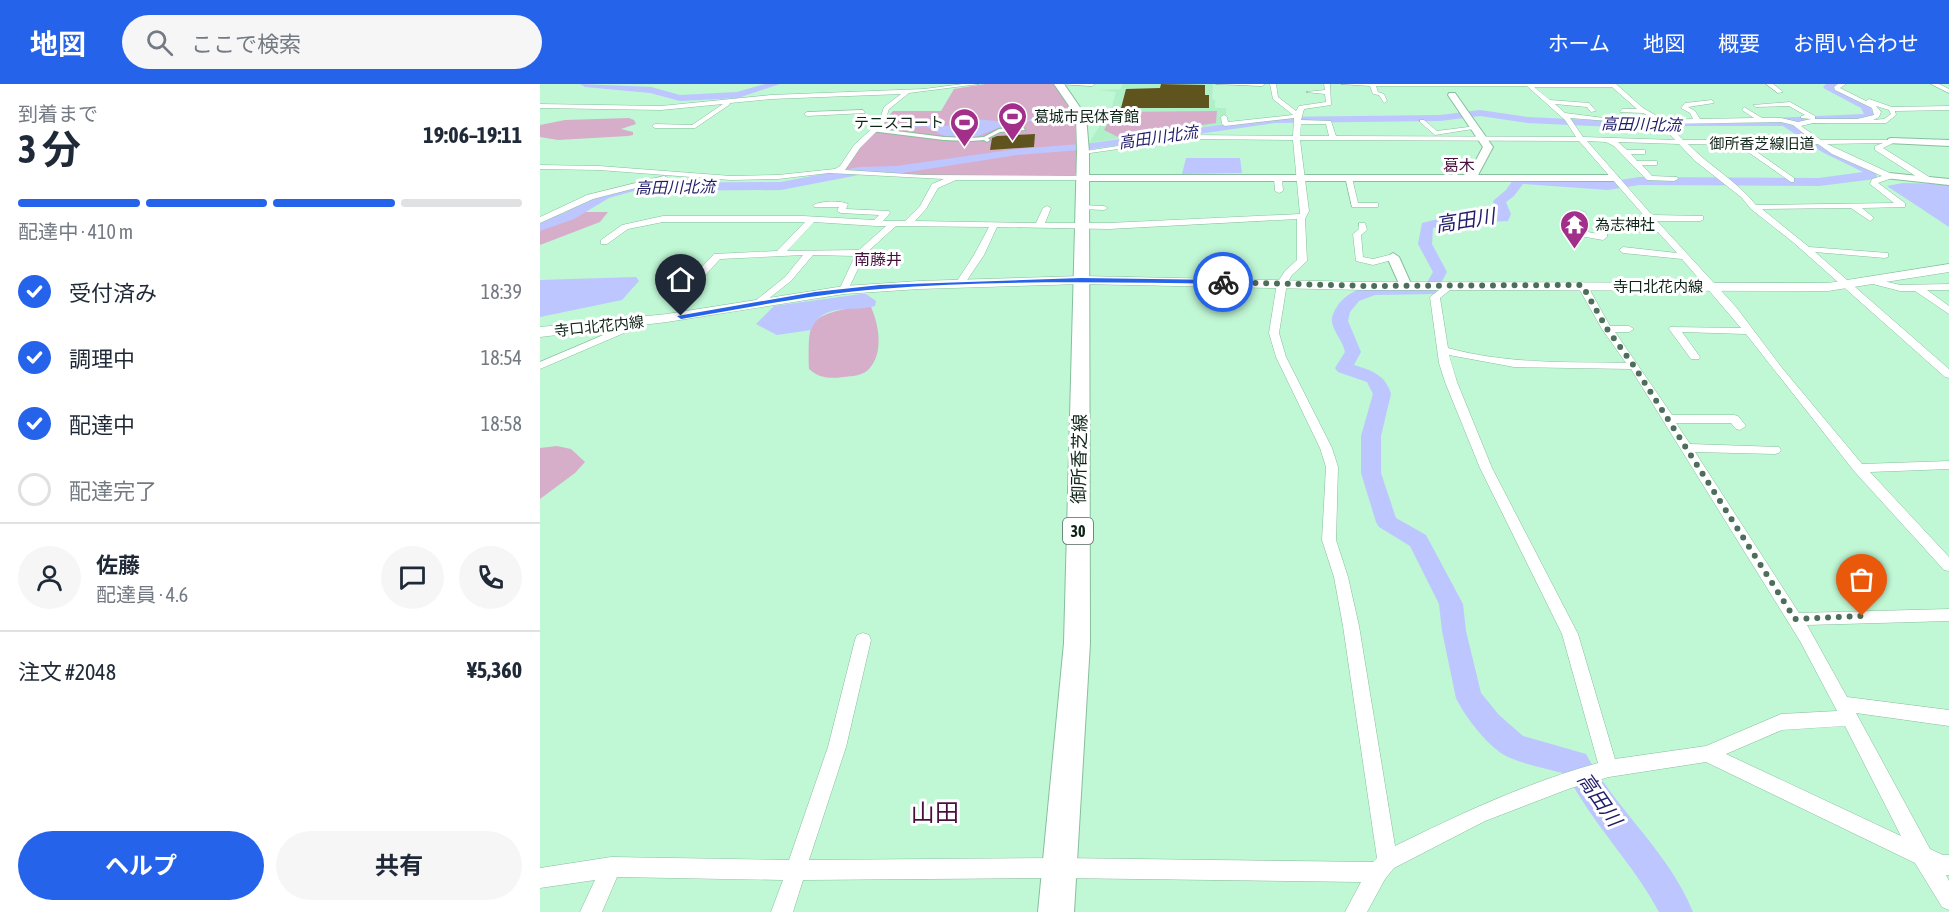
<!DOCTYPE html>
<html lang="ja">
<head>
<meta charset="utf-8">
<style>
  :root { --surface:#fff; --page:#f6f6f7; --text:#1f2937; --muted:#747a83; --line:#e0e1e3; --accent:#2563eb }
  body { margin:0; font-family:"Asap Condensed","Noto Sans JP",sans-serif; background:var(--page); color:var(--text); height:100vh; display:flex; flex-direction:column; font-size:22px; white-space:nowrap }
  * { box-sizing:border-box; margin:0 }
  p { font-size:20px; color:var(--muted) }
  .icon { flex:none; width:33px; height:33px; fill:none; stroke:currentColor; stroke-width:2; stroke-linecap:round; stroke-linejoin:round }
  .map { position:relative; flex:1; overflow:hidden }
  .details { display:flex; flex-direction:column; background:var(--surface); width:540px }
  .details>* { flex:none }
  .pin { position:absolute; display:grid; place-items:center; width:51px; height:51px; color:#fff; margin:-62px -26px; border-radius:50% 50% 50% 0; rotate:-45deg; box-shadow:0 0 6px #0007 }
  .pin .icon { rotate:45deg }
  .courier { position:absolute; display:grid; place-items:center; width:60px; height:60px; margin:-30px; border:4px solid #2563eb; border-radius:50%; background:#fff; color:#222; box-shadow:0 2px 8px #0007 }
  .summary em { font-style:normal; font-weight:700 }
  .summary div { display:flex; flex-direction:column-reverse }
  .summary { display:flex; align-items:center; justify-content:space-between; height:102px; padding:0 18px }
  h1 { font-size:39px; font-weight:700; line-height:45px }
  .bar { display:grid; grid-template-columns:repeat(4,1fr); gap:9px 6px; align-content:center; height:72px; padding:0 18px }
  .bar i { height:8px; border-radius:4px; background:var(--line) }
  .bar .active { background:var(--accent) }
  .bar p { grid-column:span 4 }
  .line { display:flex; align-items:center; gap:15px; padding:0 18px; border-top:2px solid var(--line) }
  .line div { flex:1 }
  .round { display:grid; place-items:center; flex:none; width:63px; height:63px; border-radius:32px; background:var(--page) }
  ol { padding:0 18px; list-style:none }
  li { display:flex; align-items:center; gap:18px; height:66px }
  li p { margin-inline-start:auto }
  li .icon { padding:6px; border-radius:50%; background:var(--accent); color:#fff; stroke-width:4 }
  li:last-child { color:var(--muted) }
  li i { width:33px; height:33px; border:3px solid var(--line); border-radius:50% }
  .action { display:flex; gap:12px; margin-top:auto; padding:12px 18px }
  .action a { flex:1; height:69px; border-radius:36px; background:var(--accent); color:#fff; font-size:24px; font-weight:700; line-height:69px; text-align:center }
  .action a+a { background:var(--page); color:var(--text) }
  header { display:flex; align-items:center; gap:36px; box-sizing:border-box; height:84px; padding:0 30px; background:var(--accent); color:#fff }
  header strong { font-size:28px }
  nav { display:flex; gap:33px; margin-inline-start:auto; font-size:21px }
  .search { width:420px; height:54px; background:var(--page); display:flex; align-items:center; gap:15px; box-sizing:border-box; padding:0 21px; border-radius:33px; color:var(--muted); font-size:22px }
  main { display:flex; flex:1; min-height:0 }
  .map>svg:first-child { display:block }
  .built { fill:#b0f0c9 }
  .green { fill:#d6aeca }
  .water { fill:#bdc6ff }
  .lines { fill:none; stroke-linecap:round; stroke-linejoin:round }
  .river { fill:#bdc6ff; fill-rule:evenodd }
  .building { fill:#5f541e }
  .pedestrian-casing { stroke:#88be9d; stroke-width:2 }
  .minor-casing { stroke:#88be9d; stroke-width:1 }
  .tertiary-casing { stroke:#88be9d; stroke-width:2 }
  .secondary-casing { stroke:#88be9d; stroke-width:1 }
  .primary-casing { stroke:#88be9d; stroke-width:2 }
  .pedestrian { fill:#fff; fill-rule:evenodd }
  .minor { fill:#fff; fill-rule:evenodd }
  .tertiary { fill:#fff; fill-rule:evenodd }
  .secondary { fill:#fff; fill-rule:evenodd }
  .primary { fill:#fff; fill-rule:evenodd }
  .route { fill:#2563eb }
  .done { stroke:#4c6e5a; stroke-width:6; stroke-dasharray:0 10.8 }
  .labels { text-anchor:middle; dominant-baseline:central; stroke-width:6; stroke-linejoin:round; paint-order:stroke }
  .far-poi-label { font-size:15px; fill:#0e2417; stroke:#fff; text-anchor:start }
  .far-street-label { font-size:15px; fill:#0e2417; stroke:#fff }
  .far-water-label { font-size:16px; font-style:italic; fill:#201c69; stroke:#fff }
  .far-neighbourhood-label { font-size:16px; fill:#48113d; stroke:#fff }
  .shield { fill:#fff; stroke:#56665d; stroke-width:1.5 }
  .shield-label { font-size:16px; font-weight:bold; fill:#0e2417 }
  .street-label { font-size:18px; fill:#0e2417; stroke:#fff }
  .water-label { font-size:20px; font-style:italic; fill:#201c69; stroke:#fff }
  .near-neighbourhood-label { font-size:24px; fill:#48113d; stroke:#fff }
</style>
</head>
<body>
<header>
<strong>地図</strong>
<div class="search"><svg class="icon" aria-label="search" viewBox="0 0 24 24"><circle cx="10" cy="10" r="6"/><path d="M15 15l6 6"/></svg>ここで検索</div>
<nav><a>ホーム</a><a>地図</a><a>概要</a><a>お問い合わせ</a></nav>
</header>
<main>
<section class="details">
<div class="summary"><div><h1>3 分</h1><p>到着まで</p></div><em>19:06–19:11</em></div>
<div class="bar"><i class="active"></i><i class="active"></i><i class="active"></i><i></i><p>配達中 · 410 m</p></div>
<ol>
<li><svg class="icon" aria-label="check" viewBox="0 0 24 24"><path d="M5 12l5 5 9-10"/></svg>受付済み<p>18:39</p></li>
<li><svg class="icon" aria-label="check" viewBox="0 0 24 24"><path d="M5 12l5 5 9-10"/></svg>調理中<p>18:54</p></li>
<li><svg class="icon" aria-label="check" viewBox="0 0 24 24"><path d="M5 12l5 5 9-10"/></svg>配達中<p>18:58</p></li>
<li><i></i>配達完了</li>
</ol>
<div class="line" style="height:108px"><a class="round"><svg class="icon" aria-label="person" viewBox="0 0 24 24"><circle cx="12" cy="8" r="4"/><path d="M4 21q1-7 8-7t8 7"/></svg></a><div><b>佐藤</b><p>配達員 · 4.6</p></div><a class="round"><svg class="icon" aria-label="chat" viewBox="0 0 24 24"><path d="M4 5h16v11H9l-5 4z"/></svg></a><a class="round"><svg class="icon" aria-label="phone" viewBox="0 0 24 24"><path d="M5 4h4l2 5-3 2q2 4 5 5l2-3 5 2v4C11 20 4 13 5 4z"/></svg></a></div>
<div class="line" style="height:78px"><div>注文 #2048</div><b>¥5,360</b></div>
<div class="action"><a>ヘルプ</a><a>共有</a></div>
</section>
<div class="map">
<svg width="1409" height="828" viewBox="0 0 1409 828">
  <rect width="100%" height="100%" fill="#c0f7d5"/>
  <path class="built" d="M583,0H673L672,15L675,16V24H686V32L681,33V40L677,41L549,59L572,22L576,8L557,6L581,5Z"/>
  <g class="green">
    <path d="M445,0H515L535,32L537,88L534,92H379L305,85L320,63L353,27H401L414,5Z"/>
    <path d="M677,27L676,39L578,53L564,46L574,28Z"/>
    <path d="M89,34L94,36L96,40L81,45L93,48V51L88,52L18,56L0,53V41L25,36Z"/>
    <path d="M37,128H68L60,138L0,161V134Z"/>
    <path d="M318,222L331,223C339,241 344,269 329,285C323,292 312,292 303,293C290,295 279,294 269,285C268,234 268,233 318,222Z"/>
    <path d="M17,362L31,365L45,378L35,389L0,415V364Z"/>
  </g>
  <g class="water">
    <path d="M498,32L507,34L466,41L433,54H415L402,51L385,42L369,44L382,40L407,42L423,34L479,39Z"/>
    <path d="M646,74H700L702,89L642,90Z"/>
    <path d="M1363,99L1409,100V143L1347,102Z"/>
    <path d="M96,193L99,197L82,216L0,233V196Z"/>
    <path d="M321,210H326L336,217L335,222C312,229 283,217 271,246L237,251L216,240L234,222Z"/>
  </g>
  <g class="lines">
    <g class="river">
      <path d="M40,0L111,3L140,11L197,8L225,0H240L198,14L140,17L110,9L45,3Z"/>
      <path d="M1286,0H1297L1294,3L1329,20L1334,31L1325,37L1256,41L1290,64L1332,84L1337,92L1335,95L1279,102L1099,101L1068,106L983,100L974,112L966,118L971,130L968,137L914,139L893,144L892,160L907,188L895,210L835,211L819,217L810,228L808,237L821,268L814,281C831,286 846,291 851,310L841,352V389L856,434L886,451L923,520L926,547L941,609L959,631L983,652L1046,670C1076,726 1129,768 1153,828H1119C1093,779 1052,740 1027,690C1008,685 986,681 968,673C949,664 925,633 916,614L902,547L899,520L870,462L839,443L836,438L821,389V352L833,310L827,298L798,288L795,284L805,268C803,257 794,249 792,238C791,232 795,226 798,221C818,194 856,202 885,202L893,188L878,160L882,139L914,131L958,130L953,117L966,106L975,93L1008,92L1037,97L1068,98L1099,93L1279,94L1323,88L1282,68L1243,42H1148L1117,45L987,39L940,32L900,37L735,39L552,65L477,71L356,90L319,91L241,106L94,107L69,114L34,135L0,147V138L24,129L61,108L94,99L241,98L319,83L356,82L477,65L552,59L735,33L900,31L940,26L987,33L1117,39L1324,30L1321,24L1285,5L1283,3Z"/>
    </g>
  </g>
  <g class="building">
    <path d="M621,0L665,1V11H669V24H581L586,5L620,4Z"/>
    <path d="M495,50L494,63L450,66L452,54L457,52Z"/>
  </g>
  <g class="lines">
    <defs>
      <path id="pedestrian" d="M483,43L485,46L460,48L448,54L450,56L447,58L444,56L431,57L404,56L331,47L334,45L348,46L404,53L431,54L444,53L459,45Z"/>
      <g id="minor">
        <path d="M423,0H439L369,9L349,25L344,40L320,64L305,86L383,91L542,92L546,94L542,96H416L398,104L386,125L375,137L496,139L503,124L507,122L511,124L505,139H569L760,130L753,56L649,55L543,70L539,68L649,51L753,52L754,34L685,42L682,40L681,33L684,31L687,33L688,38L753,31L733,15L730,0H736L738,13L756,27L759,22L786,18L785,10L766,8L785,6L784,0H790L791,21L764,25L761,36L791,37L796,52L1036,53L1025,36L987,2H836L838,8L844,10L847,17L844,19L839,11L833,10L830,2L801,0H1076L1103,24L1124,36L1153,35L1150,29L1141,24L1145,19L1172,16L1174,19L1148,23L1155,27L1160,35L1214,34L1202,26L1204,23L1222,34H1241L1258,38L1271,35L1261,34V32L1265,31L1249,22L1216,23L1213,21L1250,18L1275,32V35H1317L1334,31L1332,24L1295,6L1294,3L1298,0H1306L1300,4L1326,17L1329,15L1352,23L1409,22V26L1355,27L1356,31L1346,39H1273L1261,42L1281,56H1353V59L1343,64L1391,94V98H1385L1335,66V62L1343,59L1287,60L1352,90V94L1338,99L1365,119V123L1322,124L1334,134L1330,137L1311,124L1222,125L1269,163L1348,169V173L1345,174L1275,168L1409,285V294L1405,293L1254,159L1211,125L1201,113L1154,76L1139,60L1078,58L1087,66H1105V70H1091L1097,77H1117V81H1102L1112,92L1137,93L1138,95L1134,97L1107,96L1074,62L1066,58L1047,57L1112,131L1163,132V136L1160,137H1117L1196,223L1242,284L1322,380L1409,377V385L1330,388L1409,473V487L1404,486L1314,387L1206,250L1142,248L1160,273L1159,275H1151L1129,245L1130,243L1201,244L1142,175L1083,169L1079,166L1083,163L1137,169L1118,148L1067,147V153L1063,156L1034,151L1038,129L1042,127L1046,129L1042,147L1059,150V134L1063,131L1067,134V141L1113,142L1039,57L760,56L769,127L765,135L767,177L752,191L747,199L739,249L746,273L792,364L798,383L796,456L808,493L819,542L855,762C922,729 986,699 1058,679L1022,550L940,384L905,298L899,279L890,213L908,199L916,201L900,214L908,264C966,280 1026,278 1086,279L1062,245L1037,201L1042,198L1047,201L1070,242H1089L1094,245L1089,248H1075L1132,331H1194L1198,332L1206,342L1200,346L1196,345L1191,339H1136L1150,360L1239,363L1241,366L1239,369L1235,370L1155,368L1259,529L1409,525V537L1267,541L1307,613L1409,626V642L1316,629L1390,765L1403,771H1409V791H1406L1409,797V826L1402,823L1375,779L1166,678L1069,693L1031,704L945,737L854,784L845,795L827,828H805L821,798L519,794L263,796L253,828H231L243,796L77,793L62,828H40L55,796L0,804V784L71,773L249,776L288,663L315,556L317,551L323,549L329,551L331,556L306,663L269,776L519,774L833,778L837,774L803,542L794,493L782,456L786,383L780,364L736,273L729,249L737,199L745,187L757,176V135L569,145L457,143L444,171L423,202L420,203L415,200L434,171L449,143L356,142L325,170L307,208L299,206L315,172L273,171L251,197L219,222L215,221V217L245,193L263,171L180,175L140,219H132V215L174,170L237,167L265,138H123L88,145L67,160H61V156L82,141L123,132H263L334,136L339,131L301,129L297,127L299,123H274L273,121C281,117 300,116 308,120L306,125L349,127L350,129L343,137H365L380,122L392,100L404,95L289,89L238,95L191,96L59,86L0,85V81L59,82L191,92L238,91L295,85L300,82L314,61L339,38L344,23L361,10L231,15L190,19L189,21L155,44H115L112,42L115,40L152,41L183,20L121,26L0,24V20L121,22L231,11L384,5ZM994,3H1072L1097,25H1082L1080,28L1103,29L1118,37L1135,56L1043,53L1030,34L1069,37L1072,35L1025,29L1015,20L1047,23L1051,28L1056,27L1049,19L1010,16ZM1336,22L1349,26L1351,30L1344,35L1333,36L1339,33L1341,28ZM1241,38L1253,41L1272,56H1143L1128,40ZM761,40H786L789,52H760ZM1148,60L1198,61L1251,98H1254V94L1207,61L1278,60L1292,70L1342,92L1332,95L1330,100L1354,119L1216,121C1197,97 1169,82 1148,60ZM274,138L336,142H346L319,166L247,167ZM909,271L974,283L1091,285L1260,557L1297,627L1241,630L1166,662L1075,675L1038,550L952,384L917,298ZM1305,642L1361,752L1186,670L1242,646Z"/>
        <path d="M517,0H555L552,2Z"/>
        <path d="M676,0H725L722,2Z"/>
        <path d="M1226,0H1233L1243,8L1238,9Z"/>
        <path d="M1391,0H1399L1409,5V9Z"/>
        <path d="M323,26L325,29L267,32L264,30L267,28Z"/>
        <path d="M880,36H884L897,47L936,42L939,44L895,51L880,38Z"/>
        <path d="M124,92L128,94L127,96L53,115L0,139V133L47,111Z"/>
        <path d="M738,92L742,94L743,107L739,109L735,107L734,94Z"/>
        <path d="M805,92L812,94L818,119H838V123H812Z"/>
        <path d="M539,121L564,122L568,124L564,126L542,125H539Z"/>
        <path d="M819,139H825L827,146L821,151L823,173L833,175L853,170L856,171V175L833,181L816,177L813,150L819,145Z"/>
        <path d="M1336,195L1360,201L1409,200V206H1387L1409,222V230L1375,207H1360L1333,200L1331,198Z"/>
        <path d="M101,235L105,236V240L0,285V278Z"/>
      </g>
      <g id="tertiary">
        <path d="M909,9H915L953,63L938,91H1074L1079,94L1074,97H542L537,94L542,91H928L943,63L908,11Z"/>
        <path d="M1351,54L1409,56V62L1348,59V55Z"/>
        <path d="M1349,89L1409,95V101L1345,94L1344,92Z"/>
        <path d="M853,169L859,173L872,202L871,205H861L860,202L847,173Z"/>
      </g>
      <path id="secondary" d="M1409,180V188L1288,207L826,206L541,200L379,205L304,210L127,238L0,253V243L127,230L304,202L379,197L541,192L826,198L1288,199Z"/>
      <path id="primary" d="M514,0H524L546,32L549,68L550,559L534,828H498L524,559L537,68L536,32Z"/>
    </defs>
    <use href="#pedestrian" class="pedestrian-casing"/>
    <use href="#minor" class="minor-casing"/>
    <use href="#tertiary" class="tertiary-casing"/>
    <use href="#secondary" class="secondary-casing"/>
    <use href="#primary" class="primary-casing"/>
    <use href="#pedestrian" class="pedestrian"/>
    <use href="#minor" class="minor"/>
    <use href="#tertiary" class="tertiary"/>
    <use href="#secondary" class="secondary"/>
    <use href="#primary" class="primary"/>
  </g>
  <path class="route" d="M541,194L683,196L686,198L683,200C569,198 454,196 340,205C273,210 207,224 141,235L137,232L275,208L340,201Z"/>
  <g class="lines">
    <path class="done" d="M683,198L826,202L1042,201L1067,245L1094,282L1255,535L1322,532"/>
  </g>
  <defs>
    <symbol id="stadium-pin" viewBox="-11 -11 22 30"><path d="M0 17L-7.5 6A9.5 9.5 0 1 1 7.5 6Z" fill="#a22f8a" stroke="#fff"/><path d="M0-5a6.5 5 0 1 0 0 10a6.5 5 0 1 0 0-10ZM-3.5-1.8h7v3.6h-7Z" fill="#fff"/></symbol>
    <symbol id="temple-pin" viewBox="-11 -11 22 30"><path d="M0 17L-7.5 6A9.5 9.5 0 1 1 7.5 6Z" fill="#a22f8a" stroke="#fff"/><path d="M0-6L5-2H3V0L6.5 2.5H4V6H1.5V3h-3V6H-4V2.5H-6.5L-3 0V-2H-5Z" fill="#fff"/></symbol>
  </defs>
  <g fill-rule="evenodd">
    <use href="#stadium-pin" x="456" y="16" width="33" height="45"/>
    <use href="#stadium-pin" x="408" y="22" width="33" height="45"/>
    <use href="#temple-pin" x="1018" y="124" width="33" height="45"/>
  </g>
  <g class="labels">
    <g class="far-poi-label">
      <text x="494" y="32">葛城市民体育館</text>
      <text x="404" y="38" text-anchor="end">テニスコート</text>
      <text x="1055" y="140">為志神社</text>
    </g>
    <g class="far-street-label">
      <text x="1222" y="59">御所香芝線旧道</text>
      <text x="1118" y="202">寺口北花内線</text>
      <text transform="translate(59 242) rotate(-6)">寺口北花内線</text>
    </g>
    <g class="far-water-label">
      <text transform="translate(1101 40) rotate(1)">高田川北流</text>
      <text transform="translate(618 53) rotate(-8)">高田川北流</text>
      <text transform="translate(135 103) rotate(-1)">高田川北流</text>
    </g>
    <g class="far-neighbourhood-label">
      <text x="919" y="81">葛木</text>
      <text x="338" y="175">南藤井</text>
    </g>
    <rect class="shield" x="523" y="434" width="30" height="26" rx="4.5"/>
    <g class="shield-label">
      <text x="538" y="447">30</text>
    </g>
    <g class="street-label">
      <text transform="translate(539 375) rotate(-89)">御所香芝線</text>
    </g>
    <g class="water-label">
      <text transform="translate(925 136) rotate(-9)">高田川</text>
      <text transform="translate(1060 715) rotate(55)">高田川</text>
    </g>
    <g class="near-neighbourhood-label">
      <text x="395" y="728">山田</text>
    </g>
  </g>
</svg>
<div class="pin" style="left:1322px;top:532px;background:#ea580c"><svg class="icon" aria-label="bag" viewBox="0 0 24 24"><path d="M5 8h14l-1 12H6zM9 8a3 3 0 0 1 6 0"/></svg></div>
<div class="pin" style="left:141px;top:232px;background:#1f2937"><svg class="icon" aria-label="home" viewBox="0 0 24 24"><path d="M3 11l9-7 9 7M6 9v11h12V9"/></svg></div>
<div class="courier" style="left:683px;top:198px"><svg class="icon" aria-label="bike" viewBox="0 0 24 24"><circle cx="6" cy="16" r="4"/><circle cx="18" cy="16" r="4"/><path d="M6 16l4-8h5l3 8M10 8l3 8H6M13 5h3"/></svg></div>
</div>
</main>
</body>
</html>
